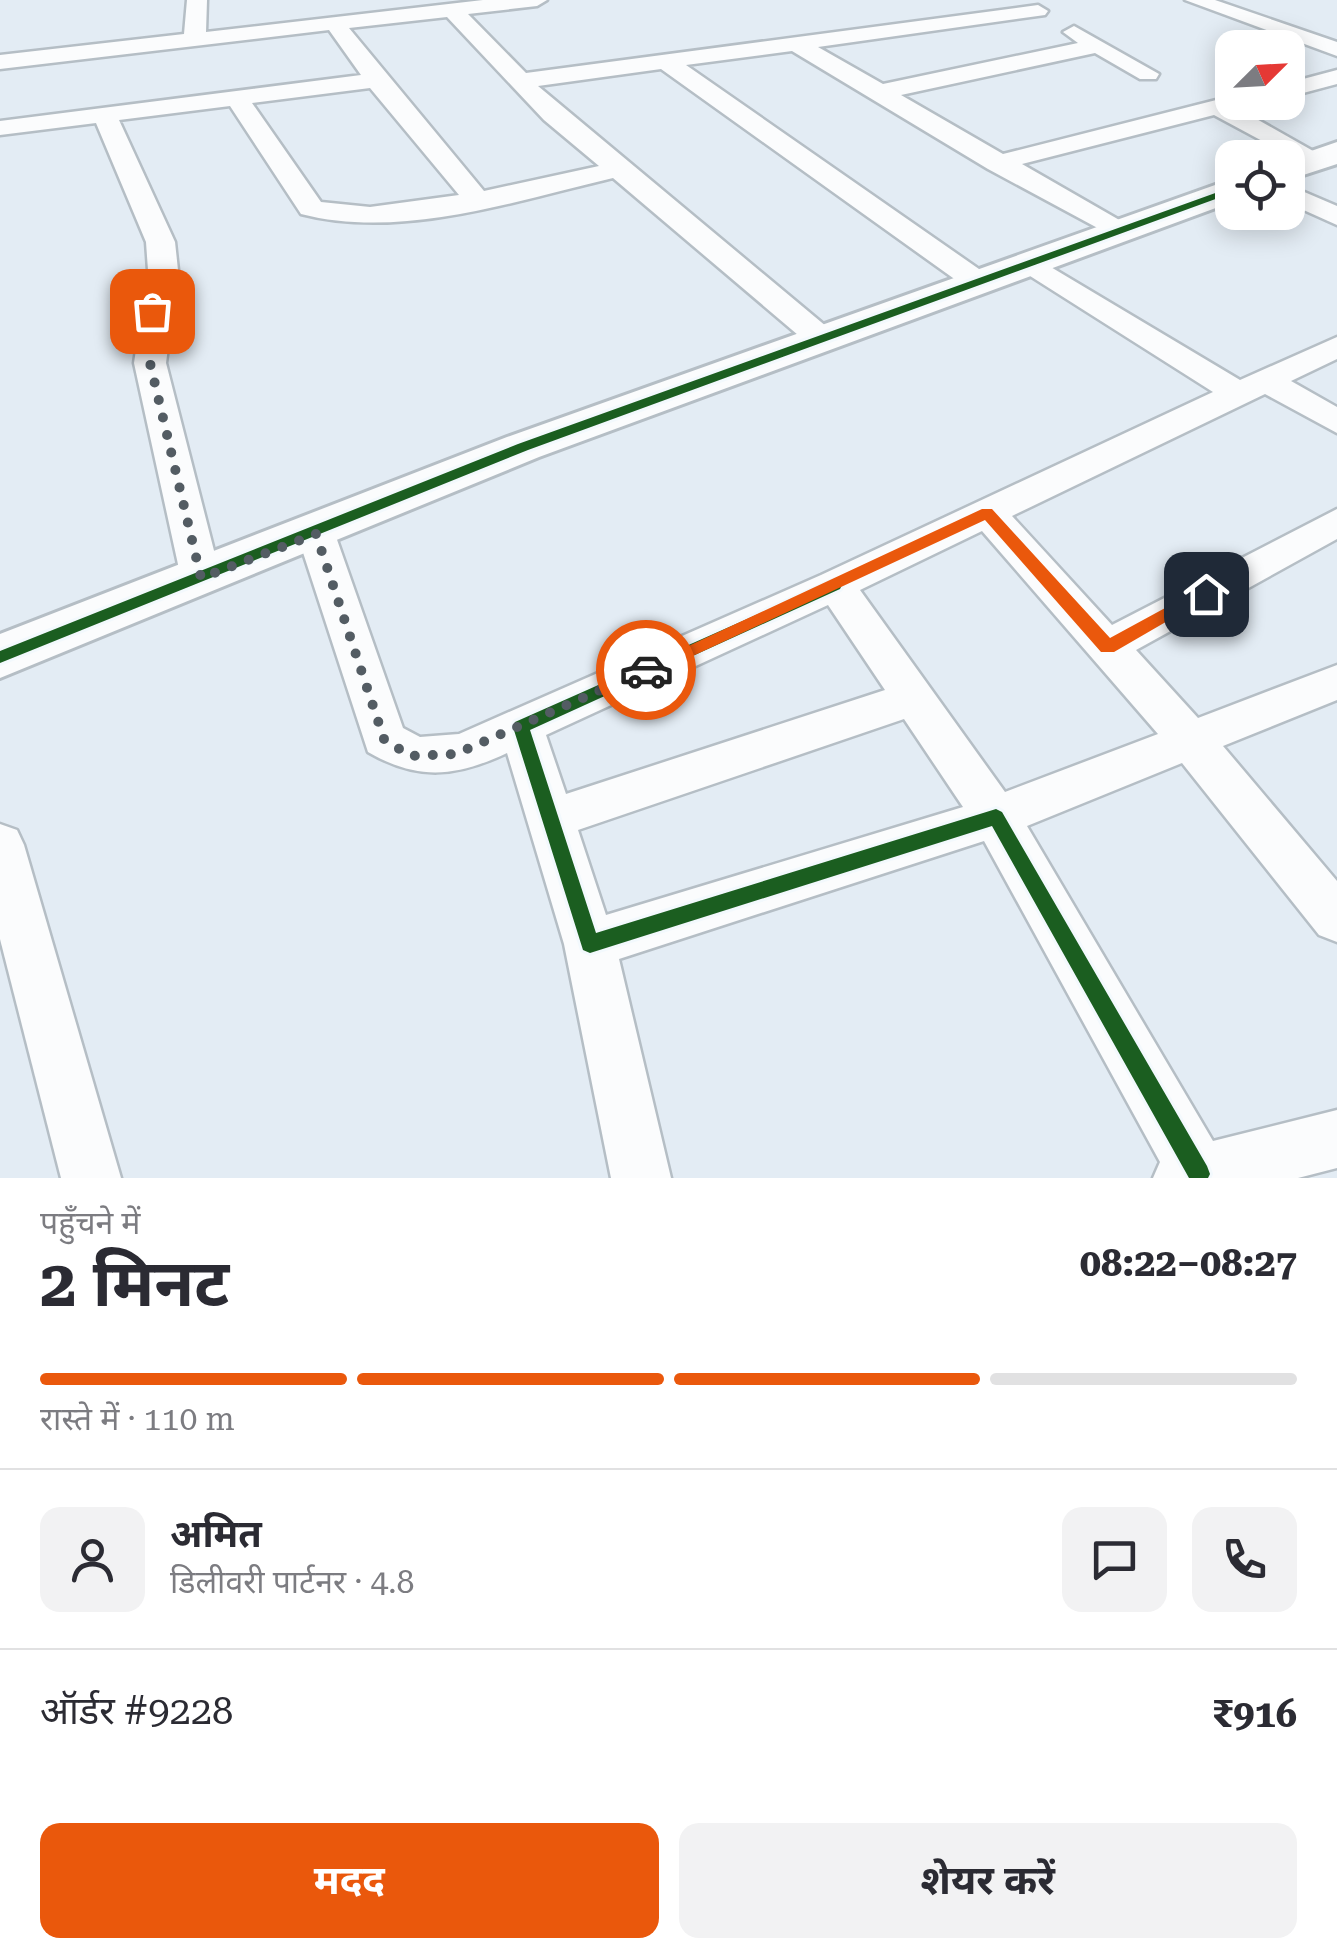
<!DOCTYPE html>
<html lang="hi">
<head>
<meta charset="utf-8">
<style>
  :root { --surface:#fff; --page:#f2f2f3; --text:#2b2b33; --muted:#7c7c81; --line:#e1e1e2; --accent:#ea580c }
  body { margin:0; font-family:"Roboto Serif","Noto Sans Devanagari",serif; background:var(--page); color:var(--text); height:100vh; display:flex; flex-direction:column; font-size:38px; white-space:nowrap }
  * { box-sizing:border-box; margin:0 }
  p { font-size:32px; color:var(--muted) }
  .icon { flex:none; width:55px; height:55px; fill:none; stroke:currentColor; stroke-width:2; stroke-linecap:round; stroke-linejoin:round }
  .map { position:relative; height:1178px; overflow:hidden }
  .sheet { display:flex; flex-direction:column; background:var(--surface); flex:1 }
  .sheet>* { flex:none }
  .needle { width:65px; rotate:66deg }
  .controls { position:absolute; left:1215px; top:30px; display:grid; gap:20px }
  .controls a { display:grid; place-items:center; width:90px; height:90px; border-radius:20px; background:var(--surface); box-shadow:0 5px 25px #0003; font-size:50px }
  .pin { position:absolute; display:grid; place-items:center; width:85px; height:85px; color:#fff; margin:-42px; border-radius:20px; box-shadow:0 5px 15px #0006 }
  .courier { position:absolute; display:grid; place-items:center; width:100px; height:100px; margin:-50px; border:8px solid #ea580c; border-radius:50%; background:#fff; color:#222; box-shadow:0 2px 12px #0007 }
  .summary em { font-style:normal; font-weight:700 }
  .summary div { display:flex; flex-direction:column-reverse }
  .summary { display:flex; align-items:center; justify-content:space-between; height:170px; padding:0 40px }
  h1 { font-size:65px; font-weight:700; line-height:75px }
  .bar { display:grid; grid-template-columns:repeat(4,1fr); gap:15px 10px; align-content:center; height:120px; padding:0 40px }
  .bar i { height:12px; border-radius:8px; background:var(--line) }
  .bar .current { background:var(--accent) }
  .bar p { grid-column:span 4 }
  .line { display:flex; align-items:center; gap:25px; padding:0 40px; border-top:2px solid var(--line) }
  .line div { flex:1 }
  .round { display:grid; place-items:center; flex:none; width:105px; height:105px; border-radius:20px; background:var(--page) }
  .button { display:flex; gap:20px; margin-top:auto; padding:20px 40px }
  .button a { flex:1; height:115px; border-radius:20px; background:var(--accent); color:#fff; font-size:40px; font-weight:700; line-height:115px; text-align:center }
  .button a+a { background:var(--page); color:var(--text) }
  .map>svg:first-child { display:block }
  .lines { fill:none; stroke-linecap:round; stroke-linejoin:round }
  .minor-casing { stroke:#b5bec5; stroke-width:5 }
  .tertiary-casing { stroke:#b5bec5; stroke-width:6 }
  .minor { fill:#fbfcfd; fill-rule:evenodd }
  .tertiary { fill:#fbfcfd; fill-rule:evenodd }
  .cycleway-casing { stroke:#f3f9fd; stroke-width:6 }
  .cycleway { fill:#1b5e20; fill-rule:evenodd }
  .route { fill:#ea580c }
  .done { stroke:#535c63; stroke-width:10; stroke-dasharray:0 18 }
</style>
</head>
<body>
<div class="map">
<svg width="1337" height="1178" viewBox="0 0 1337 1178">
  <rect width="100%" height="100%" fill="#e3ecf4"/>
  <g class="lines">
    <defs>
      <g id="minor">
        <path d="M187,0H207L206,32L483,0H547L537,6L468,14L526,73L1038,5L1048,11L1045,15L818,47L883,84L1078,43L1063,32L1074,26L1159,74L1156,79H1140L1095,53L901,95L1003,154L1232,96V102H1249L1239,109L1329,160L1325,165H1307L1214,115L1022,164L1128,225L1132,231L1118,239L988,169L792,51L686,65L989,276L993,282L978,291L967,288L661,69L538,86L833,332L838,339L833,346H811L613,178C515,201 401,240 301,214L230,106L119,120L175,242L178,270L166,363L221,578L215,588L201,592L187,588L181,578L134,363L148,270L146,242L96,123L0,135V121L361,75L329,30L0,69V55L184,34ZM447,17L544,120L599,166L484,191L349,28ZM370,88L459,195L370,207L321,202L252,103Z"/>
        <path d="M1185,0H1215L1337,42V56Z"/>
        <path d="M1337,70V84L1288,97V83Z"/>
        <path d="M1288,185L1337,206V225L1288,203Z"/>
        <path d="M1029,254L1240,380L1337,337V359L1291,381L1337,407V433L1265,394L1012,516L1112,625L1337,509V539L1136,650L1198,718L1337,665V700L1223,746L1337,881V942L1319,935L1182,763L1027,826L1213,1141L1337,1110V1168L1298,1178H1153L1160,1162L984,841L619,959L671,1178H611L564,944L507,753C456,777 418,781 368,752L297,534L303,525L316,521L329,525L335,534L403,728L420,737L459,734L821,575L1213,392L1019,269L1014,263L1019,257ZM982,531L1158,734L1005,792L860,590ZM828,605L885,690L566,794L546,735ZM904,719L963,807L606,915L578,830Z"/>
        <path d="M0,824L17,830L24,845L121,1178H61L0,939Z"/>
      </g>
      <g id="tertiary">
        <path d="M1337,142V164L1288,180V159Z"/>
        <path d="M1232,179V202L539,457L0,678V634L507,437Z"/>
      </g>
    </defs>
    <use href="#minor" class="minor-casing"/>
    <use href="#tertiary" class="tertiary-casing"/>
    <use href="#minor" class="minor"/>
    <use href="#tertiary" class="tertiary"/>
    <defs>
      <g id="cycleway">
        <path d="M1232,187V193L528,450L0,663V651L518,444Z"/>
        <path d="M835,580L840,581L842,585L840,589L530,730L596,933L996,809L1002,812L1207,1166L1210,1174L1208,1178H1189L992,826L590,953L583,950L513,727L515,722Z"/>
      </g>
    </defs>
    <use href="#cycleway" class="cycleway-casing"/>
    <use href="#cycleway" class="cycleway"/>
  </g>
  <path class="route" d="M982,509H992L1110,638L1200,589L1214,594L1114,652H1101L985,520L652,675H640L637,670Z"/>
  <g class="lines">
    <path class="done" d="M152,311L150,363L201,578L316,534L384,739L410,756L456,754L646,670"/>
  </g>
</svg>
<div class="controls">
<a><svg class="needle" viewBox="-14 -14 28 28"><path d="M0-13l5 13h-10z" fill="#e53935"/><path d="M0 13l5-13h-10z" fill="#7c7c81"/></svg></a>
<a><svg class="icon" aria-label="locate" viewBox="0 0 24 24"><circle cx="12" cy="12" r="6"/><path d="M12 2v4M12 18v4M2 12h4M18 12h4"/></svg></a>
</div>
<div class="pin" style="left:152px;top:311px;background:#ea580c"><svg class="icon" aria-label="bag" viewBox="0 0 24 24"><path d="M5 8h14l-1 12H6zM9 8a3 3 0 0 1 6 0"/></svg></div>
<div class="pin" style="left:1206px;top:594px;background:#1f2937"><svg class="icon" aria-label="home" viewBox="0 0 24 24"><path d="M3 11l9-7 9 7M6 9v11h12V9"/></svg></div>
<div class="courier" style="left:646px;top:670px"><svg class="icon" aria-label="car" viewBox="0 0 24 24"><path d="M5 17H2v-5l4-1 3-4h7l3 4 3 1v5h-3M9 17h6M6 11h13"/><circle cx="7" cy="17" r="2"/><circle cx="17" cy="17" r="2"/></svg></div>
</div>
<section class="sheet">
<div class="summary"><div><h1>2 मिनट</h1><p>पहुँचने में</p></div><em>08:22–08:27</em></div>
<div class="bar"><i class="current"></i><i class="current"></i><i class="current"></i><i></i><p>रास्ते में · 110 m</p></div>
<div class="line" style="height:180px"><a class="round"><svg class="icon" aria-label="person" viewBox="0 0 24 24"><circle cx="12" cy="8" r="4"/><path d="M4 21q1-7 8-7t8 7"/></svg></a><div><b>अमित</b><p>डिलीवरी पार्टनर · 4.8</p></div><a class="round"><svg class="icon" aria-label="chat" viewBox="0 0 24 24"><path d="M4 5h16v11H9l-5 4z"/></svg></a><a class="round"><svg class="icon" aria-label="phone" viewBox="0 0 24 24"><path d="M5 4h4l2 5-3 2q2 4 5 5l2-3 5 2v4C11 20 4 13 5 4z"/></svg></a></div>
<div class="line" style="height:130px"><div>ऑर्डर #9228</div><b>₹916</b></div>
<div class="button"><a>मदद</a><a>शेयर करें</a></div>
</section>
</body>
</html>
